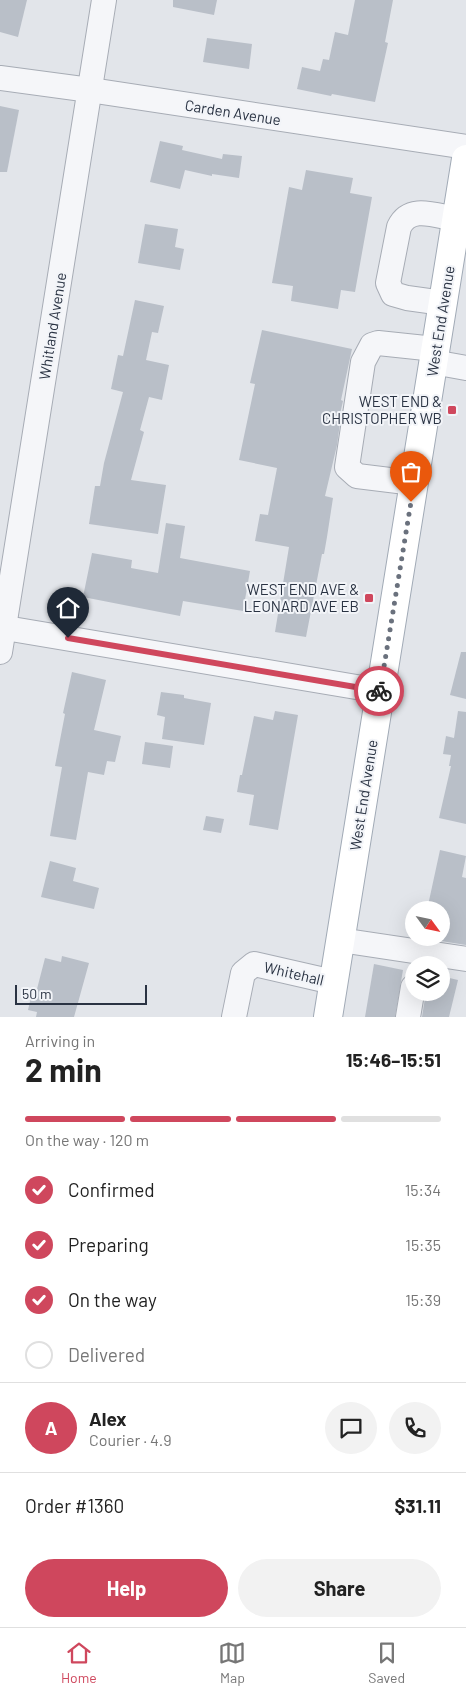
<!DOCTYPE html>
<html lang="en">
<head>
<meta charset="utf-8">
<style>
  :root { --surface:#fff; --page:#f2f2f2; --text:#222; --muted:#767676; --line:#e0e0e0; --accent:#cf475d }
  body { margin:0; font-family:Barlow,sans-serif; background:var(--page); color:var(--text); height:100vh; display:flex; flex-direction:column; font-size:19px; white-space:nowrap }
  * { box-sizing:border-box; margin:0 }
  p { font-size:16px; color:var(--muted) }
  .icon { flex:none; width:28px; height:28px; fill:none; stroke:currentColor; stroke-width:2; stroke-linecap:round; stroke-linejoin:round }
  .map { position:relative; height:1017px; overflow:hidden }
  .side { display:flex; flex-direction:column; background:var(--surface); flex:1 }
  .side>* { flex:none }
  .needle { width:32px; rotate:123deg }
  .controls { position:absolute; left:405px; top:901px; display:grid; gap:10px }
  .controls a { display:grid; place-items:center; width:45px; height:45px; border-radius:50%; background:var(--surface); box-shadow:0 5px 20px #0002; font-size:25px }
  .scale { position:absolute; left:15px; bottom:12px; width:132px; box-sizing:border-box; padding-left:5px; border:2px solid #2a3343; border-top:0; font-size:14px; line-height:18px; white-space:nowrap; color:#2a3343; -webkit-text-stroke:4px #f2f4f8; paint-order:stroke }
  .pin { position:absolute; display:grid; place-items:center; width:42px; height:42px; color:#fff; margin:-51px -21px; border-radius:50% 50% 50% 0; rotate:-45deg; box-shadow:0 0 5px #0007 }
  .pin .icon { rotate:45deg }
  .courier { position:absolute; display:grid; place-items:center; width:50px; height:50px; margin:-25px; border:4px solid #cf475d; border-radius:50%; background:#fff; color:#222; box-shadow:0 1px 6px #0007 }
  .headline em { font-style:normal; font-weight:700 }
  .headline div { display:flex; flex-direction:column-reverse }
  .headline { display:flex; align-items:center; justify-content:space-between; height:85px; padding:0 25px }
  h1 { font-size:32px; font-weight:700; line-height:38px }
  .bar { display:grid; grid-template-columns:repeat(4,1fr); gap:8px 5px; align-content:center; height:60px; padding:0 25px }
  .bar i { height:6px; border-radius:4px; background:var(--line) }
  .bar .active { background:var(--accent) }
  .bar p { grid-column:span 4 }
  .line { display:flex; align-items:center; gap:12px; padding:0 25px; border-top:1px solid var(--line) }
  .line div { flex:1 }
  .round { display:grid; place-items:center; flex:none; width:52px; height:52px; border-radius:26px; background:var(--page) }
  ol { padding:0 25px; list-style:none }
  li { display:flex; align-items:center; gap:15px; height:55px }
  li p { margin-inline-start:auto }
  li .icon { padding:5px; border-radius:50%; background:var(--accent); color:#fff; stroke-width:4 }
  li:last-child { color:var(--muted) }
  li i { width:28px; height:28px; border:2px solid var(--line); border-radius:50% }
  .cta { display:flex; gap:10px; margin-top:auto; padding:10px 25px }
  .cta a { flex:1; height:58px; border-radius:30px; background:var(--accent); color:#fff; font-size:20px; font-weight:700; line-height:58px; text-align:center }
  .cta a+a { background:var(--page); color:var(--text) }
  .dock { display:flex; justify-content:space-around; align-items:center; height:70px; border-top:1px solid var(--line); background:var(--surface); font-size:14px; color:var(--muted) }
  .dock a { display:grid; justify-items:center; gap:2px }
  .dock .active { color:var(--accent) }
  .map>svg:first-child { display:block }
  .building { fill:#b9bfc8 }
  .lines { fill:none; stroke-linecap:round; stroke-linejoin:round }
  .minor-casing { stroke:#a7acb5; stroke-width:26 }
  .major-casing { stroke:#a1aab6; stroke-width:30 }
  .minor { stroke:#f5f6f9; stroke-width:24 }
  .major { stroke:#fff; stroke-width:28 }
  .done { stroke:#6a717d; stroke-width:5; stroke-dasharray:0 9 }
  .route { stroke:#cf475d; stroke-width:6 }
  .poi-dot { fill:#cf475d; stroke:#f2f4f8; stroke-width:2 }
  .labels { text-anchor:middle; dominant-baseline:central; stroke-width:4; stroke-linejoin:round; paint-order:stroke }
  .street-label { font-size:15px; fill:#2a3343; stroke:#f2f4f8 }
  .poi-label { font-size:15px; fill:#2a3343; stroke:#f2f4f8; text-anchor:end }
</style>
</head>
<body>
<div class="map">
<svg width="466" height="1017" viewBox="0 0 466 1017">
  <rect width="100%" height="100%" fill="#e2e5ea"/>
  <g class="building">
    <path d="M0,0H27L18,37L0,32Z"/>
    <path d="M173,0H217L214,15L173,7Z"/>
    <path d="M355,0H393L385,42L388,43L375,102L332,94L331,96L297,89L302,67L320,71L323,59L329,60L335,32L348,35Z"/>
    <path d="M207,38L252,44L249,69L203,62Z"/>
    <path d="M0,106L19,110L7,172H0Z"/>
    <path d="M160,141L183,146L182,150L222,159L223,154L242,156L239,178L212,174V176L185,170L180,189L150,182Z"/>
    <path d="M306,170L353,178L350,193L372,197L355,292L341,290L338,309L291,301L293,286L272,283L289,187L302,190Z"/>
    <path d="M145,224L178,229L175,247L184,249L180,270L138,263Z"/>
    <path d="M135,300L164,306L158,333L152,332L146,360L169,365L162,400L149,397L140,430L144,432L131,480L166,485L158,534L89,524L95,486H100L104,463L123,392L111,389L118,355L123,356Z"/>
    <path d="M262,330L352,349L341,400L343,401L338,423H340L337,445L325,496L333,498L327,537L324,554H322L306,637L275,632L289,547L255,541L260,514L268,515L277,468L239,460L255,384L250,383Z"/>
    <path d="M166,523L185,526L180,558L250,571L243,611L183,601L180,616L83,597L92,553L132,560L131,568L158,573Z"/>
    <path d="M461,652H466V699L450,695Z"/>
    <path d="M72,672L106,680L94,730L121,736L115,762L107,761L104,775L88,772L76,840L50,836L62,767L55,766L65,714L63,713Z"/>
    <path d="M161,692L184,695V698L211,703L204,745L162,739L165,717L157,715Z"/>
    <path d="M275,711L298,715L278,830L249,825L254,795L237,792L240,775H242L254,716L273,720Z"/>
    <path d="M458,711L466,712V824L439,818L451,766H449L451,755L443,754L446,736L454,738Z"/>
    <path d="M145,742L173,746L170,768L142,764Z"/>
    <path d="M206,816L224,819L221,833L203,830Z"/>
    <path d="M440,850L466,856L462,877L466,878V945L441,941V910H427Z"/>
    <path d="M50,861L76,868L73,881L99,888L94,909L41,897Z"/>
    <path d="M62,956L89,963L74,1017H36L37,1012L28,1010L33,988L37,989L45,958L61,962Z"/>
    <path d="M374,964L403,970L395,1017H365Z"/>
    <path d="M441,976L458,980L449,1017H422L426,992H441Z"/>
  </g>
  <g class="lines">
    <defs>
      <g id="minor">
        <path d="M0,78L90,90L466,147"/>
        <path d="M443,303L407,298L393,294L388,283L399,227C410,204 436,216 456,219"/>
        <path d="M433,362L466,368"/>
        <path d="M414,483L357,476L347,467L363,362L372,345L378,343L435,349"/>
        <path d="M0,627L380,691"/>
        <path d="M0,652L104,0"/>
        <path d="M340,940L466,959"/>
        <path d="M234,1017L243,973L254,964L333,982"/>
        <path d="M408,1017L413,987"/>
      </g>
      <path id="major" d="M328,1017L466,159"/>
    </defs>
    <use href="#minor" class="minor-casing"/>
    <use href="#major" class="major-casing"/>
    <use href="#minor" class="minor"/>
    <use href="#major" class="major"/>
  </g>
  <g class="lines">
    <path class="done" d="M379,691H380L411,502"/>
    <path class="route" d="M68,638L379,691"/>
  </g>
  <g class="poi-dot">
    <rect x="447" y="405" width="10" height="10" rx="2.5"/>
    <rect x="364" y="593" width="10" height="10" rx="2.5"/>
  </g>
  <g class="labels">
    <g class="street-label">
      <text transform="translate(233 112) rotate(9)">Carden Avenue</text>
      <text transform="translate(440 321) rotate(-81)">West End Avenue</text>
      <text transform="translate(52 326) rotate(-81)">Whitland Avenue</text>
      <text transform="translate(363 795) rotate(-81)">West End Avenue</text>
      <text transform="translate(294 973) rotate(13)">Whitehall</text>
    </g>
    <g class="poi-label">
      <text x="442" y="401">WEST END &amp;<tspan x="442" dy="17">CHRISTOPHER WB</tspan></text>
      <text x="359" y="589">WEST END AVE &amp;<tspan x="359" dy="17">LEONARD AVE EB</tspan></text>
    </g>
  </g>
</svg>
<div class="controls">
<a><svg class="needle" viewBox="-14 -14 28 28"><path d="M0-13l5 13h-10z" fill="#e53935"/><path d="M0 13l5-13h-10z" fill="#767676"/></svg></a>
<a><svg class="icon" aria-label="layers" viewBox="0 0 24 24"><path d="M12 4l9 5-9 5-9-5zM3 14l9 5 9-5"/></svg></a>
</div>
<div class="scale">50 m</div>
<div class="pin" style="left:411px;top:502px;background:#ea580c"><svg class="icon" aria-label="bag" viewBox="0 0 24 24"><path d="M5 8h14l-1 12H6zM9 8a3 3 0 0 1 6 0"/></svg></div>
<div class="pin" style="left:68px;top:638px;background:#1f2937"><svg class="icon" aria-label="home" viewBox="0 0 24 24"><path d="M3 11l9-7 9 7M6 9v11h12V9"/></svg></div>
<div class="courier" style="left:379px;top:691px"><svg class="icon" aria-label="bike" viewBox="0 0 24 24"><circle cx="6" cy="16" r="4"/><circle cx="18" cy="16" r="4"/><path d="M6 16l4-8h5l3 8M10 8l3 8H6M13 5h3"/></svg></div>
</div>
<section class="side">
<div class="headline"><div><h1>2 min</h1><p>Arriving in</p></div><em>15:46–15:51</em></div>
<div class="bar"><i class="active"></i><i class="active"></i><i class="active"></i><i></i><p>On the way · 120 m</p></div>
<ol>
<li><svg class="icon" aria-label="check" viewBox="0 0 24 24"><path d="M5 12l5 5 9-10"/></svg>Confirmed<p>15:34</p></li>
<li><svg class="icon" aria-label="check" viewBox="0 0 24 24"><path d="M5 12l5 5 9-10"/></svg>Preparing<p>15:35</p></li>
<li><svg class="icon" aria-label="check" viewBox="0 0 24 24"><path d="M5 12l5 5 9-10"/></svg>On the way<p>15:39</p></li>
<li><i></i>Delivered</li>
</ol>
<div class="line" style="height:90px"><b class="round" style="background:var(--accent);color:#fff">A</b><div><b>Alex</b><p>Courier · 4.9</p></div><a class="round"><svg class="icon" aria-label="chat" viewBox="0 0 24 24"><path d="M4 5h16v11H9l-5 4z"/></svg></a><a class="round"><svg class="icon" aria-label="phone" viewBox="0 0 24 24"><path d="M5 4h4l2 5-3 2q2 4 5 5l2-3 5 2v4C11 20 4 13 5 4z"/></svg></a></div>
<div class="line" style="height:65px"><div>Order #1360</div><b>$31.11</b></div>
<div class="cta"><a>Help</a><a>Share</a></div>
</section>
<nav class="dock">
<a class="active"><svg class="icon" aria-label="home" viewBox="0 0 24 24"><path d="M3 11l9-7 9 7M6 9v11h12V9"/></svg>Home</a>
<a><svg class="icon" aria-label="map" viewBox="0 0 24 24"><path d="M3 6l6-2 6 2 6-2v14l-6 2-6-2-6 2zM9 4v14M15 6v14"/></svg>Map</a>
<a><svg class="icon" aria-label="saved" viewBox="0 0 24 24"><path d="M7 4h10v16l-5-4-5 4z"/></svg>Saved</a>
</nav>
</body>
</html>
